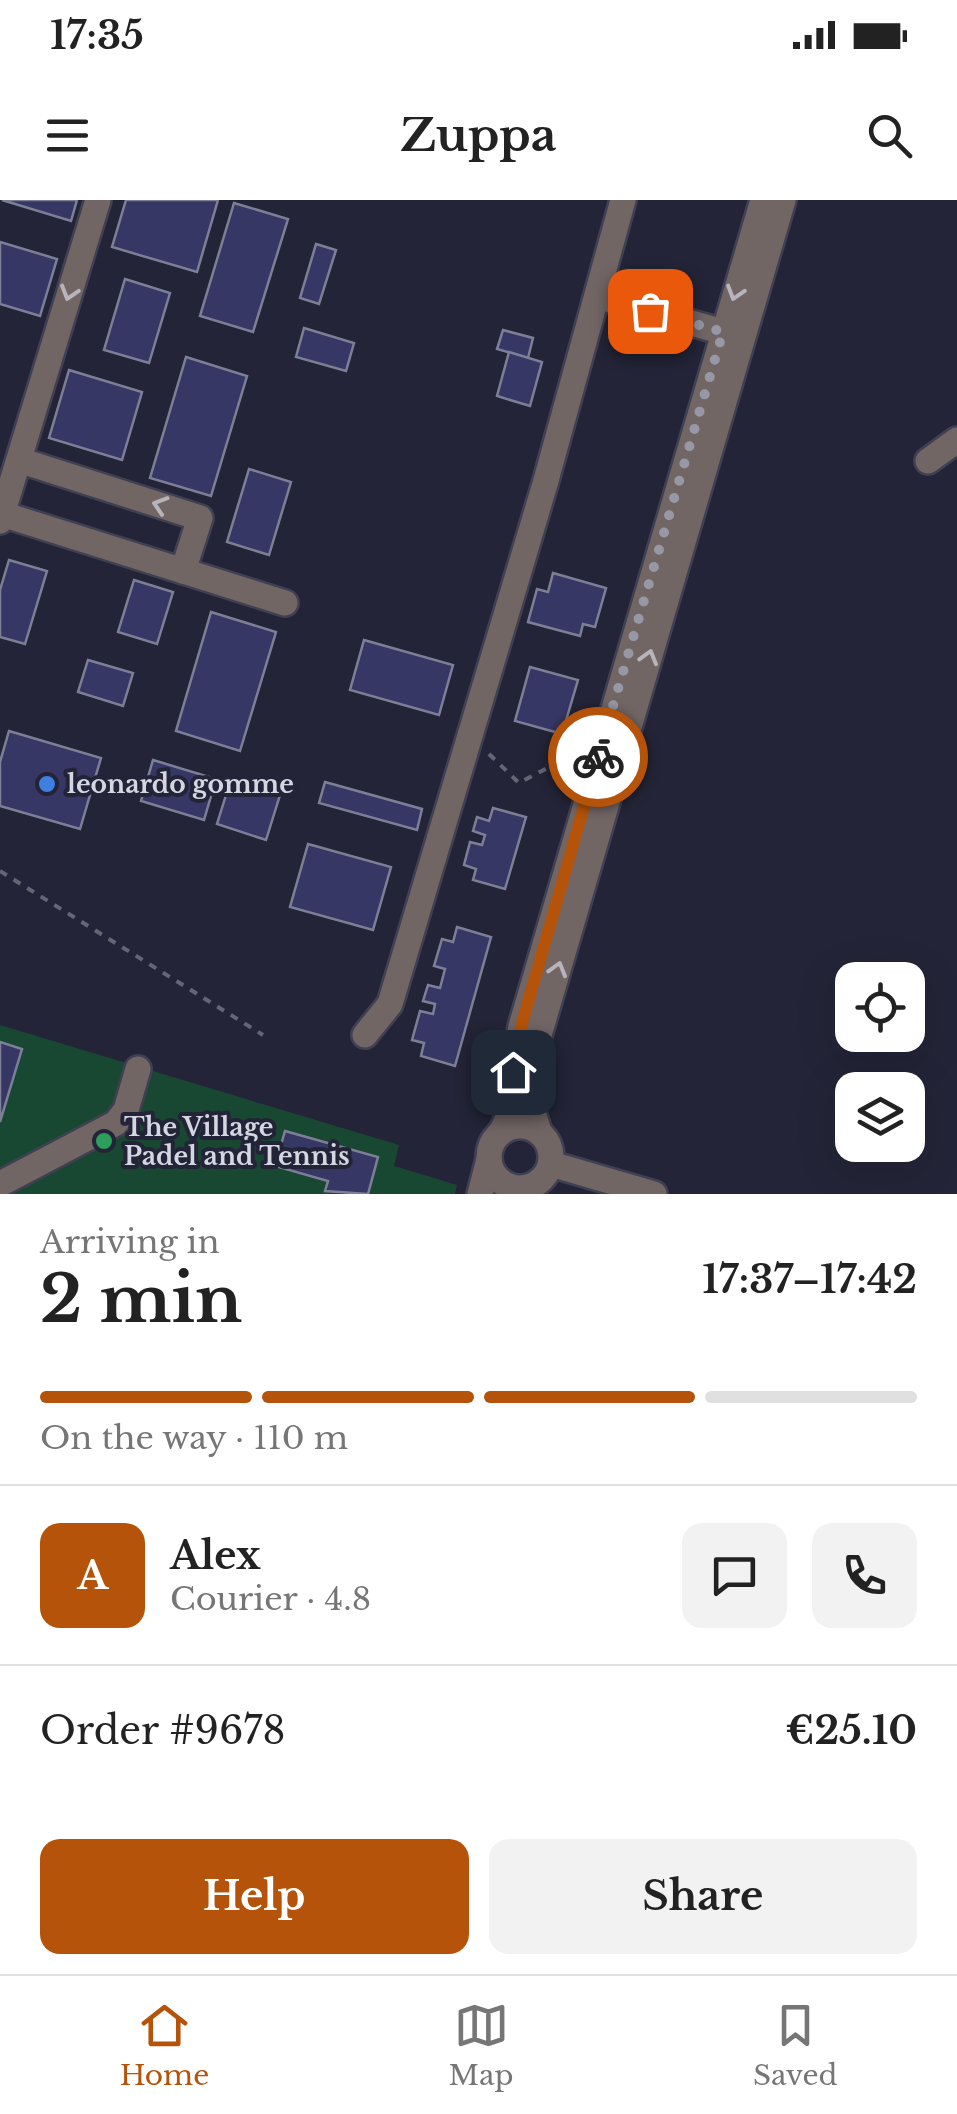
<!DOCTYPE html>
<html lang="en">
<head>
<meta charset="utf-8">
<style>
  :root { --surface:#fff; --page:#f2f2f2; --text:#222; --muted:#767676; --line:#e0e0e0; --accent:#b45309 }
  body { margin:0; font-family:"Libre Baskerville",serif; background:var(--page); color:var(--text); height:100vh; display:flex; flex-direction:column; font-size:38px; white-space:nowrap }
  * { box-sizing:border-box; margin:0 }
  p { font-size:32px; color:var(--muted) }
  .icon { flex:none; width:55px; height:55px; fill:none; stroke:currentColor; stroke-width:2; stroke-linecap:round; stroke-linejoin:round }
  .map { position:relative; height:994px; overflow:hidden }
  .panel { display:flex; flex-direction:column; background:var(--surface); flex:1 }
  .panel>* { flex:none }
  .controls { position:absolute; left:835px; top:762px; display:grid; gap:20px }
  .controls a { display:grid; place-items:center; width:90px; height:90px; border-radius:20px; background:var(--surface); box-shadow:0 10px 40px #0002; font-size:50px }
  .pin { position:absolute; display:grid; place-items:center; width:85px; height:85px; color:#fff; margin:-42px; border-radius:20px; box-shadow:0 5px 15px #0006 }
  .courier { position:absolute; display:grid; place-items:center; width:100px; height:100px; margin:-50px; border:8px solid #b45309; border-radius:50%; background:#fff; color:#222; box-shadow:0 2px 12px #0007 }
  .headline em { font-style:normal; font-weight:700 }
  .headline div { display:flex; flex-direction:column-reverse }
  .headline { display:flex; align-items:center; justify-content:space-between; height:170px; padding:0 40px }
  h1 { font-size:65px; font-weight:700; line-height:75px }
  .bar { display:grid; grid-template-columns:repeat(4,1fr); gap:15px 10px; align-content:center; height:120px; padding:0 40px }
  .bar i { height:12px; border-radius:8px; background:var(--line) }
  .bar .current { background:var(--accent) }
  .bar p { grid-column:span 4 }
  .line { display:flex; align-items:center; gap:25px; padding:0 40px; border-top:2px solid var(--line) }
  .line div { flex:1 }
  .round { display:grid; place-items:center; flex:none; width:105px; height:105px; border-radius:20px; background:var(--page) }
  .action { display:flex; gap:20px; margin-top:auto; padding:20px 40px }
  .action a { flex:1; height:115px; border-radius:20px; background:var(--accent); color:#fff; font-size:40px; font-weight:700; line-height:115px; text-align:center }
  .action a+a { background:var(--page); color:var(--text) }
  .status { display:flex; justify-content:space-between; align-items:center; height:70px; padding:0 50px; background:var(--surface); direction:ltr }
  .status svg { height:28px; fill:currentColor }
  header { display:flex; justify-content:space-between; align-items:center; height:130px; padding:0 40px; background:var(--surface); font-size:45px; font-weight:700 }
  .dock { display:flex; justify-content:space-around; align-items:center; height:140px; border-top:2px solid var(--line); background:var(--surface); font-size:28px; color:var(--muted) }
  .dock a { display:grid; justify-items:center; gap:5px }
  .dock .current { color:var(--accent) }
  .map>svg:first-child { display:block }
  .pitch { fill:#194832 }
  .building { fill:#363765; stroke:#7d7f96; stroke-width:2.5 }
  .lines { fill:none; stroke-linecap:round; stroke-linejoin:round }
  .minor-casing { stroke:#3f4052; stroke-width:30 }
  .path { stroke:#646676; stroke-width:4; stroke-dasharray:8 8; stroke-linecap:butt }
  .minor { stroke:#726665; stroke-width:25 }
  .oneway { stroke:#b7b4bc }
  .done { stroke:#9698a6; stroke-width:10; stroke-dasharray:0 18 }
  .route { stroke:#b45309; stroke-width:12 }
  .shop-dot { fill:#3f7fe0; stroke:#232437; stroke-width:4 }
  .leisure-dot { fill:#2e9e5b; stroke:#232437; stroke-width:4 }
  .labels { text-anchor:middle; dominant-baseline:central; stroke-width:8; stroke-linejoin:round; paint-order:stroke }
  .poi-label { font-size:25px; font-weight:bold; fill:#d4d6e2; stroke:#232437; text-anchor:start }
</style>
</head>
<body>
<div class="status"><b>17:35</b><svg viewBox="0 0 49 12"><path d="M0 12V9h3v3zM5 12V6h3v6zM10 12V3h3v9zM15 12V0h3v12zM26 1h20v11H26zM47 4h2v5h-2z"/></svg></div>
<header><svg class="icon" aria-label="menu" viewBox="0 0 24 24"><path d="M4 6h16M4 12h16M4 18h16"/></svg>Zuppa<svg class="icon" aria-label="search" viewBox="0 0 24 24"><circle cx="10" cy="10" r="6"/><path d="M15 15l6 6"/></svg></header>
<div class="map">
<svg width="957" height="994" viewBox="0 0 957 994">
  <rect width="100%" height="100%" fill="#232437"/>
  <path class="pitch" d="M0,825L399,945L394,966L457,985L455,994H0Z"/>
  <g class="building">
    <path d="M2,0H77L71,21Z"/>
    <path d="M126,0H218L197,72L112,47Z"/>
    <path d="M234,3L288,19L253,132L200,116Z"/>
    <path d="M0,42L57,59L40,116L0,104Z"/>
    <path d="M316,44L336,50L319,104L300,98Z"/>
    <path d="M125,79L170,93L149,163L104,150Z"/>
    <path d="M304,128L354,143L346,171L296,157Z"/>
    <path d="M503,130L533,138L528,158L497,149Z"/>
    <path d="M509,152L542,162L530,206L497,196Z"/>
    <path d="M186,157L247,176L211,296L150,278Z"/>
    <path d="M69,170L142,192L122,260L49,238Z"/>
    <path d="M249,269L291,282L269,355L227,342Z"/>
    <path d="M9,360L47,371L25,444L0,437V390Z"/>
    <path d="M553,373L606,388L595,427L583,424L580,436L528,422L537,389L548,392Z"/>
    <path d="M134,380L173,392L157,444L118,432Z"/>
    <path d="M211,412L276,432L240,551L176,531Z"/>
    <path d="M364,440L453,465L439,515L350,490Z"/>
    <path d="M88,460L133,473L123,506L78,492Z"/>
    <path d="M530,467L578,480L562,534L515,521Z"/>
    <path d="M9,531L101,558L80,629L0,606V562Z"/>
    <path d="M153,560L216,579L204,620L141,601Z"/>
    <path d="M231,579L280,595L266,640L217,624Z"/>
    <path d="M325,582L422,609L417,630L319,603Z"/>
    <path d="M493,608L526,617L505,689L473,680L476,669L464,665L470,642L482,645L485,635L473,631L477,617L489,621Z"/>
    <path d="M308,644L391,667L373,730L290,707Z"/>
    <path d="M457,727L491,737L455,866L421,856L424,843L412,840L420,811L433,814L435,804L423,801L428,785L440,788L445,769L434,766L442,739L453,742Z"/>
    <path d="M0,842L22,849L0,922Z"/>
    <path d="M285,931L378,957L368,994L325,991L328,981L275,966Z"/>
  </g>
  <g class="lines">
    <defs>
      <g id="minor">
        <path d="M597,96L723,132"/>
        <path d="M19,260L200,318L183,371"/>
        <path d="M928,261L957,240"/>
        <path d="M2,314L285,403"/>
        <path d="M0,321L98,0"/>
        <path d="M365,835L390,804L545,284L623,0"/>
        <circle cx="520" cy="957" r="31"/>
        <path d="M501,932C520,900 512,859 522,823L763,0"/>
        <path d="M539,932L532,909L537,842L783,0"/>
        <path d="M551,964L654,994"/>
        <path d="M0,984L116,923L126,910L138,869"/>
        <path d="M480,994L489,959"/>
      </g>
    </defs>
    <use href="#minor" class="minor-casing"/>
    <g class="path">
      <path d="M489,554L519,583L555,564L569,566L573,573"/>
      <path d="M0,671L263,835"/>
    </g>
    <use href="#minor" class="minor"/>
  </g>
  <defs><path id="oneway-chevron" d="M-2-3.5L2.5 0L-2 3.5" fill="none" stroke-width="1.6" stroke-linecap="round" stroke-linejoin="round" transform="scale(2.5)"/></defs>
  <g class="oneway">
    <use href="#oneway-chevron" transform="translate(69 93) rotate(107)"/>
    <use href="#oneway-chevron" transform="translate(735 93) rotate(107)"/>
    <use href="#oneway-chevron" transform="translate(160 305) rotate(-162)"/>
    <use href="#oneway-chevron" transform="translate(649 457) rotate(-74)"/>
    <use href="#oneway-chevron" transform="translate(558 769) rotate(-74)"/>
  </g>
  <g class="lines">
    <path class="done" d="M598,557L723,132L650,111"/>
    <path class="route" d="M513,872L522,823L598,557"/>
  </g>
  <circle class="shop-dot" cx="47" cy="584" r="10"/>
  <circle class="leisure-dot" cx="104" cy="941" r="10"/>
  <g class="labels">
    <g class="poi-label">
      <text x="67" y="584">leonardo gomme</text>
      <text x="124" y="927">The Village<tspan x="124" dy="29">Padel and Tennis</tspan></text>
    </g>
  </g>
</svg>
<div class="controls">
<a><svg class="icon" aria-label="locate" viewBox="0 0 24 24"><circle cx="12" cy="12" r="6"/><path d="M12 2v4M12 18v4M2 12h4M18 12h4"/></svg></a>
<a><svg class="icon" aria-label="layers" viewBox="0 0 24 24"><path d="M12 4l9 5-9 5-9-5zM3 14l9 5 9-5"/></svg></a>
</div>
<div class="pin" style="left:650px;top:111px;background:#ea580c"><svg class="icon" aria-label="bag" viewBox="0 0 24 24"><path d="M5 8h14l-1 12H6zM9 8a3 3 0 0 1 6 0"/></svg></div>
<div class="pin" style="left:513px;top:872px;background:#1f2937"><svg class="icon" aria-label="home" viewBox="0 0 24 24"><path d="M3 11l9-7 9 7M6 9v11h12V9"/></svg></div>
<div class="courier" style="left:598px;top:557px"><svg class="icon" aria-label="bike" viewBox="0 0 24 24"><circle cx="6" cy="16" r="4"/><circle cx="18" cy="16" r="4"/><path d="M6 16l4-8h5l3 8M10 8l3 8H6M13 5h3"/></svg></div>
</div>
<section class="panel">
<div class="headline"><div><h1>2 min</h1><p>Arriving in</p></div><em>17:37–17:42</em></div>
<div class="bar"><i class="current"></i><i class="current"></i><i class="current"></i><i></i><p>On the way · 110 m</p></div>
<div class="line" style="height:180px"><b class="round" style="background:var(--accent);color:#fff">A</b><div><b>Alex</b><p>Courier · 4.8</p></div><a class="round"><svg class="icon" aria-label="chat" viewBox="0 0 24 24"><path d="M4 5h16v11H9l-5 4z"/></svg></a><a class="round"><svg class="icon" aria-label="phone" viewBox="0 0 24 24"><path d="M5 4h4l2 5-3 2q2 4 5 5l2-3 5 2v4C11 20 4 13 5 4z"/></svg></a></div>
<div class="line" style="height:130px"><div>Order #9678</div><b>€25.10</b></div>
<div class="action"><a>Help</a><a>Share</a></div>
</section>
<nav class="dock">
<a class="current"><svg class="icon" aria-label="home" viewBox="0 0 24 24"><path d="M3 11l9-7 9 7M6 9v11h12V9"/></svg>Home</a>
<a><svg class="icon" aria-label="map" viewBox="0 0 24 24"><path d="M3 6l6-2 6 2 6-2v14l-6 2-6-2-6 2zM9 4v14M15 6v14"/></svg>Map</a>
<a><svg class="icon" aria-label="saved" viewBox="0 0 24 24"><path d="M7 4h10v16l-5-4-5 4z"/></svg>Saved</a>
</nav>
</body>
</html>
